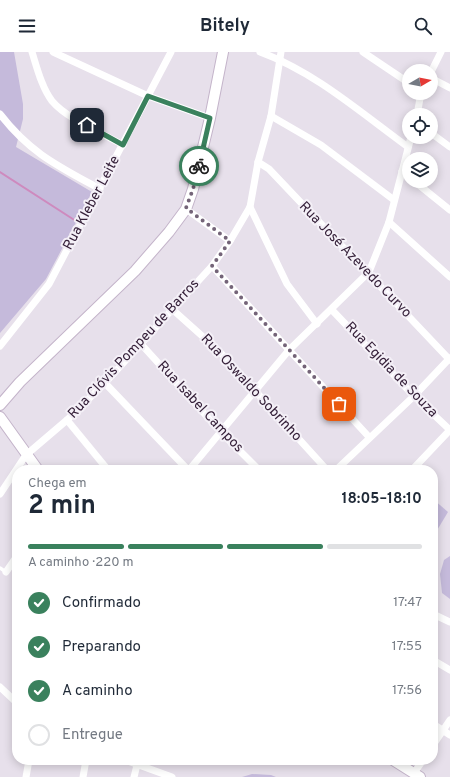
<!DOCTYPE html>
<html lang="pt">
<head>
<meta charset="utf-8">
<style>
  :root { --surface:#fff; --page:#f6f6f7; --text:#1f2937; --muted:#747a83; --line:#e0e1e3; --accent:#3a815d }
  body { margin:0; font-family:Overpass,sans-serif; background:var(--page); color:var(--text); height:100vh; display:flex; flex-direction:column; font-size:15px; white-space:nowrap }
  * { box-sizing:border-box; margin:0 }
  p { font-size:13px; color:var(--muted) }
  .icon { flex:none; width:22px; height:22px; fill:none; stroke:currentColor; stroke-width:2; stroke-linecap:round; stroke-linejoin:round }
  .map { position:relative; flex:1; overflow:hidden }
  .drawer { position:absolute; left:12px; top:413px; width:426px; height:300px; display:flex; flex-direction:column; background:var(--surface); border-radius:16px; box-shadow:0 2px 10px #0003 }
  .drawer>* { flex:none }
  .needle { width:26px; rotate:80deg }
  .fabs { position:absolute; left:402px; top:12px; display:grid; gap:8px }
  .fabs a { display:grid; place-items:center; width:36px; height:36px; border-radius:50%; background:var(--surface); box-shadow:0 2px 10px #0003; font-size:20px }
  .pin { position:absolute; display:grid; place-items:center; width:34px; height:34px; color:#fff; margin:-17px; border-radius:8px; box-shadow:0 2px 6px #0006 }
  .courier { position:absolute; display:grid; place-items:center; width:40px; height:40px; margin:-20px; border:3px solid #3a815d; border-radius:50%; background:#fff; color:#222; box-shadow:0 1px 5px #0007 }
  .headline em { font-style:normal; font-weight:700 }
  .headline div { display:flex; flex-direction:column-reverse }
  .headline { display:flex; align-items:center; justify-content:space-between; height:68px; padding:0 16px }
  h1 { font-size:26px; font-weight:700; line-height:30px }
  .bar { display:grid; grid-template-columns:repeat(4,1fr); gap:6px 4px; align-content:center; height:48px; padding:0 16px }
  .bar i { height:5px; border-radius:3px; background:var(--line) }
  .bar .on { background:var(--accent) }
  .bar p { grid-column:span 4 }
  ol { padding:0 16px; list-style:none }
  li { display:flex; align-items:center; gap:12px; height:44px }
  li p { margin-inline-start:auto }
  li .icon { padding:4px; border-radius:50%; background:var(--accent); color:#fff; stroke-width:4 }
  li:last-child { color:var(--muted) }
  li i { width:22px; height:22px; border:2px solid var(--line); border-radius:50% }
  header { display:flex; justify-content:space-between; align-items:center; height:52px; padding:0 16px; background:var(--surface); font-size:18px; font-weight:700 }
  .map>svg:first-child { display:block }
  .green { fill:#c5badb }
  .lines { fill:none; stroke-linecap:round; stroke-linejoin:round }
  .stream { stroke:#ce8abe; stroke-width:2 }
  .secondary-casing { stroke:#c4b4ca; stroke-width:12 }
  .lane { stroke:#fff; stroke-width:3.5 }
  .street { stroke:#fff; stroke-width:7 }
  .secondary { stroke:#fff; stroke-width:10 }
  .done { stroke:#746478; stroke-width:4; stroke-dasharray:0 7.2 }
  .route { stroke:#3a815d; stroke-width:5 }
  .labels { text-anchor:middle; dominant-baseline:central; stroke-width:4; stroke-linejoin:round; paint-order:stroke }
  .street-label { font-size:14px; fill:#36213a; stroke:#f4f0f7 }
</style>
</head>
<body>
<header><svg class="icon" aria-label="menu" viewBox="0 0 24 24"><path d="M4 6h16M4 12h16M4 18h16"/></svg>Bitely<svg class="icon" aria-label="search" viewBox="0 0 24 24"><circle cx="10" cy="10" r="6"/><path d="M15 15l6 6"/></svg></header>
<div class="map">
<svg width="450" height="725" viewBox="0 0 450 725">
  <rect width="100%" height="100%" fill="#e7e0eb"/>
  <g class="green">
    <path d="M0,0H14L23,52V67L16,95L92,140L46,227L0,281Z"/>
    <path d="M433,447L448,460L433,485Z"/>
    <path d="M450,504V547L442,541L440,522L444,508Z"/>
    <path d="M252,722L271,723L276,725H242Z"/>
  </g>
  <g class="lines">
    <path class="stream" d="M0,120L79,171"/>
    <defs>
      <g id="secondary">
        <path d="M0,353L20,330L135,219L169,180L186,157L193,137L210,66L223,0"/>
        <path d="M0,365L38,418"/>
        <path d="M393,708L420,725"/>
      </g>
    </defs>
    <use href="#secondary" class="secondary-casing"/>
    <path class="lane" d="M0,516L6,520"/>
    <g class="street">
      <path d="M32,0C37,16 42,36 52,49C67,67 102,81 123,93"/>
      <path d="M53,0L148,44L210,66"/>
      <path d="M260,0C315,20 361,61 408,95"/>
      <path d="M363,0L409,31"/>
      <path d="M431,20L441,0"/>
      <path d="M431,26L450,36"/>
      <path d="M0,62C30,101 58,114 100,137"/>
      <path d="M417,63L421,41"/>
      <path d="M271,64L321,93L394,148"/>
      <path d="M431,81L450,95"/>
      <path d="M258,110L269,117L450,308"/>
      <path d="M402,119L409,125"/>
      <path d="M414,129L450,158"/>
      <path d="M250,155L287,232L317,272"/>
      <path d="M186,157L230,189"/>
      <path d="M389,170L450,225"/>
      <path d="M212,214L369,385"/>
      <path d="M172,257L220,300L327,418"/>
      <path d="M332,258L414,344L450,378"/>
      <path d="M141,292L221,380L259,418"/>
      <path d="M0,294L49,232L171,0"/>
      <path d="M105,331L188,418"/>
      <path d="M67,368L108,418"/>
      <path d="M189,418L289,298L369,220L389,170L411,85"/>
      <path d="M336,418L414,344L450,306"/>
      <path d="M412,418L450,378"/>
      <path d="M0,442L26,403L67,368L105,331L212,214L230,189L250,155L258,110L271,64L281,0"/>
      <path d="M6,520L17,504"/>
      <path d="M433,562L450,570"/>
      <path d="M433,608L450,618"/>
      <path d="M0,635L17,651"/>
      <path d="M433,672L450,683"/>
      <path d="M433,693L450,668"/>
      <path d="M125,708L172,725"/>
      <path d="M414,721L423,708"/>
      <path d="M26,725L29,708"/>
      <path d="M83,725L86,708"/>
      <path d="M134,725L137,713"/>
    </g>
    <use href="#secondary" class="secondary"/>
  </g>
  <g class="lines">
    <path class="done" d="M199,114L193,137L186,156L230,189L212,214L339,352"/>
    <path class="route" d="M87,73L123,93L148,44L210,66L199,114"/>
  </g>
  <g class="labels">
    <g class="street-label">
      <text transform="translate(92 151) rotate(-62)">Rua Kleber Leite</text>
      <text transform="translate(355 208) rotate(46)">Rua José Azevedo Curvo</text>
      <text transform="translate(134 297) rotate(-47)">Rua Clóvis Pompeu de Barros</text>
      <text transform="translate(391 318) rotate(46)">Rua Egidia de Souza</text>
      <text transform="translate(251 336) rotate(47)">Rua Oswaldo Sobrinho</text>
      <text transform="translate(200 355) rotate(47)">Rua Isabel Campos</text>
    </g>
  </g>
</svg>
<div class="fabs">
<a><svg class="needle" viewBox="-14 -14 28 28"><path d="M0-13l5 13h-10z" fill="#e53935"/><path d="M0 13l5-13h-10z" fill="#747a83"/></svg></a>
<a><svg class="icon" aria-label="locate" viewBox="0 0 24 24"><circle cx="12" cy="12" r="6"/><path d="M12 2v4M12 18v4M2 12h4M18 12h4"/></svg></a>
<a><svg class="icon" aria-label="layers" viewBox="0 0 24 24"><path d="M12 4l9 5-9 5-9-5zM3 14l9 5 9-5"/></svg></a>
</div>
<div class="pin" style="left:339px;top:352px;background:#ea580c"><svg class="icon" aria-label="bag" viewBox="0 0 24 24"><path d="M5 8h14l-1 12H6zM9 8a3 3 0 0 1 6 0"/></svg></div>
<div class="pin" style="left:87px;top:73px;background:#1f2937"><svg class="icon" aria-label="home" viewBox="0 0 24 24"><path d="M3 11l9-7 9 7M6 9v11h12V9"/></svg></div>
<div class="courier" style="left:199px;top:114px"><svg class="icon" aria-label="bike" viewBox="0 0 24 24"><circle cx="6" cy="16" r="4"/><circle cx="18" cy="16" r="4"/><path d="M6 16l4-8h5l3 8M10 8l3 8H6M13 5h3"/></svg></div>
<section class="drawer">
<div class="headline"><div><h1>2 min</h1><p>Chega em</p></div><em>18:05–18:10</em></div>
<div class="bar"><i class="on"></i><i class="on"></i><i class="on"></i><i></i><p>A caminho · 220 m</p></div>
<ol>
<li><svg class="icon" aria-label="check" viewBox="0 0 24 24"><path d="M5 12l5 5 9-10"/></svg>Confirmado<p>17:47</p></li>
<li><svg class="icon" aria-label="check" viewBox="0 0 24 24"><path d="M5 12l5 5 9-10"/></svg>Preparando<p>17:55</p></li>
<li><svg class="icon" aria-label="check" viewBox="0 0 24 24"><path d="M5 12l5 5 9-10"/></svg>A caminho<p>17:56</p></li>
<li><i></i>Entregue</li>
</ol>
</section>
</div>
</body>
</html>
